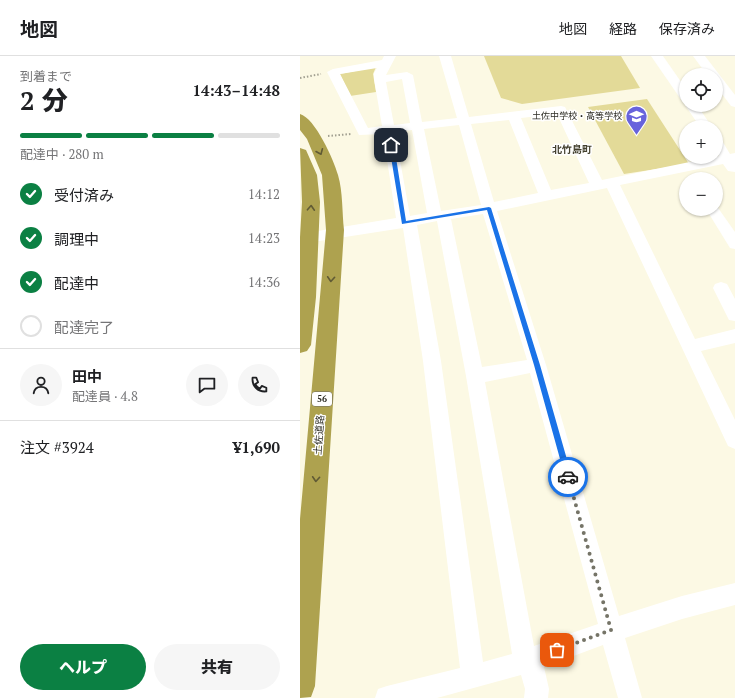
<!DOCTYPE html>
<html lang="ja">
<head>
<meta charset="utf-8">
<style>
  :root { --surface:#fff; --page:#f6f6f6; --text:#202124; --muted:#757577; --line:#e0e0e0; --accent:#0b8043 }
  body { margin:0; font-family:"PT Serif","Noto Sans JP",serif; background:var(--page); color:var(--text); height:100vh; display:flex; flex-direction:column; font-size:15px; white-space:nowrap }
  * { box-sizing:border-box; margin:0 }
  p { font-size:13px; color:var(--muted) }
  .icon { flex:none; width:22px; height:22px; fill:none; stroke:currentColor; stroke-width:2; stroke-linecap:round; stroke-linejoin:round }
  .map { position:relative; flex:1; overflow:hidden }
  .sheet { display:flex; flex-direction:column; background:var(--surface); width:300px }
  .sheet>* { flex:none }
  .controls { position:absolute; left:379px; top:12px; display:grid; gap:8px }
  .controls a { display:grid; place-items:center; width:44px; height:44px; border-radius:50%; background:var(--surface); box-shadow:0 1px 3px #0004; font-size:20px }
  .pin { position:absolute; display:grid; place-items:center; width:34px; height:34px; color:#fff; margin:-17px; border-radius:8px; box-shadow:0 2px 6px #0006 }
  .courier { position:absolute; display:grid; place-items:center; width:40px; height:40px; margin:-20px; border:3px solid #1a73e8; border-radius:50%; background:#fff; color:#222; box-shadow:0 1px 5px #0007 }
  .headline em { font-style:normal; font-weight:800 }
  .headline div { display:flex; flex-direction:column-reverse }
  .headline { display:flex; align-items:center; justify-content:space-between; height:68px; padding:0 20px }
  h1 { font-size:26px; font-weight:800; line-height:30px }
  .bar { display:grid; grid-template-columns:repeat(4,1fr); gap:6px 4px; align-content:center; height:48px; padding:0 20px }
  .bar i { height:5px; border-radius:3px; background:var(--line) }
  .bar .active { background:var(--accent) }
  .bar p { grid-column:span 4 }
  .line { display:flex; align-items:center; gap:10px; padding:0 20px; border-top:1px solid var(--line) }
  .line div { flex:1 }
  .round { display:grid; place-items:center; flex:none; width:42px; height:42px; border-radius:21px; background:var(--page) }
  ol { padding:0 20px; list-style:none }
  li { display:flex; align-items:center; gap:12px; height:44px }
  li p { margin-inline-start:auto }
  li .icon { padding:4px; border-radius:50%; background:var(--accent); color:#fff; stroke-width:4 }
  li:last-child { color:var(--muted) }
  li i { width:22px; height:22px; border:2px solid var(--line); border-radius:50% }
  .primary-button { display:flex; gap:8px; margin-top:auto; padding:8px 20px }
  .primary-button a { flex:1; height:46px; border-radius:24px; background:var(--accent); color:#fff; font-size:16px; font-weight:800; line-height:46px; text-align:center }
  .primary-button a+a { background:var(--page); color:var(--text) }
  header { display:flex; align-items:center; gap:24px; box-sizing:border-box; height:56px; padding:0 20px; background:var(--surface); border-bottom:1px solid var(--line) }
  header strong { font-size:19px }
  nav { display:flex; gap:22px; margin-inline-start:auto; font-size:14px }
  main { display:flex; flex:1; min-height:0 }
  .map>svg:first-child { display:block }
  .green { fill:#e3da98 }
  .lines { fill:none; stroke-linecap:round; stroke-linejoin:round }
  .path { stroke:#a2a091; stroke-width:2; stroke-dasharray:1.5 2; stroke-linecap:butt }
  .minor { fill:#fff; fill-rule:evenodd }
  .highway { fill:#aea24f; fill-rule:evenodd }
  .oneway { stroke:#615b35 }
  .route { fill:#1a73e8 }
  .done { stroke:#757467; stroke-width:4; stroke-dasharray:0 7.2 }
  .labels { text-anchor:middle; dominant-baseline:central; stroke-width:3; stroke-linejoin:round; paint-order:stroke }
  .far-poi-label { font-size:9px; fill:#2d2c24; stroke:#fff; text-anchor:end }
  .shield { fill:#fff; stroke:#6c6b66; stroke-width:1 }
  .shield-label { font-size:9px; font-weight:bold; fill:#2d2c24 }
  .far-quarter-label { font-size:10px; font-weight:bold; fill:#444130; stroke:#fff }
  .street-label { font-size:10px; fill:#2d2c24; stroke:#fff }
</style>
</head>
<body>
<header>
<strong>地図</strong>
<nav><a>地図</a><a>経路</a><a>保存済み</a></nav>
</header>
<main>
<section class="sheet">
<div class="headline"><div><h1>2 分</h1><p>到着まで</p></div><em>14:43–14:48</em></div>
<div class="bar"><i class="active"></i><i class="active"></i><i class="active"></i><i></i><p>配達中 · 280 m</p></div>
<ol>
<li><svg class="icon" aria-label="check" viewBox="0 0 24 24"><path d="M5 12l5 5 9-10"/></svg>受付済み<p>14:12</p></li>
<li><svg class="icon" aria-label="check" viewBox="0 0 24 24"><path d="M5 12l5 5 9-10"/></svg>調理中<p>14:23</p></li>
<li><svg class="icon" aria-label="check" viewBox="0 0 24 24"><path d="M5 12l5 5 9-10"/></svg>配達中<p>14:36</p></li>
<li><i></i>配達完了</li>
</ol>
<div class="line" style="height:72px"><a class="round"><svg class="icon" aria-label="person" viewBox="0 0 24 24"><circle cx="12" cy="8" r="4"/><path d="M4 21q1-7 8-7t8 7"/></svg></a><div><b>田中</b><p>配達員 · 4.8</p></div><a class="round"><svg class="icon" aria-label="chat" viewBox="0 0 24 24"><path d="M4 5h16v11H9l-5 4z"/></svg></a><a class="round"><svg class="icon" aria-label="phone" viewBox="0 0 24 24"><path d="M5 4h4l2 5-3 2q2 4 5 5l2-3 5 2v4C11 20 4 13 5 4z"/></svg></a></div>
<div class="line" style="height:52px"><div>注文 #3924</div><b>¥1,690</b></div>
<div class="primary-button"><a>ヘルプ</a><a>共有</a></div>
</section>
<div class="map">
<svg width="435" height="642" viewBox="0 0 435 642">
  <rect width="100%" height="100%" fill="#fcf9e4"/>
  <g class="green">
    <path d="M184,0H321L340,32L222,48L201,42Z"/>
    <path d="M76,11L73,18L76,36L50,40L40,18Z"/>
    <path d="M347,43L389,108L324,118L288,51Z"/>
  </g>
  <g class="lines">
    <g class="path">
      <path d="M0,22L21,18"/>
      <path d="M28,80L51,78"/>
    </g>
    <g class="minor">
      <path d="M84,0H96L86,19L107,16L113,19L122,66L157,62L139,0H151L169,61L261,50L265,51L302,124L419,100L416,96V82L421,83L430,98L435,97V116L428,115L423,108L320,129L395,283L435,273V287L401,295L435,364V393L428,390L307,132L197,155L246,309L319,560L382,540L435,527V549L382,563L325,582L342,642H318L303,589L244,611L249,633L248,642H224L225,633L221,619L137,642H75L78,633L87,630L160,612L123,305L103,172L0,188V178L96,162L83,78L59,79L27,16L33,13L82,4ZM77,12L74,17V23L82,70L68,72L40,18ZM102,23L110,67L94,69L86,26ZM257,58L289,127L251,134L221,62ZM209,64L238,137L194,146L171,68ZM159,69L181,149L141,155L124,73ZM112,74L127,157L110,160L95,76ZM183,158L227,304L182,311L151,163ZM137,165L166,320L212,598L183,606L141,305L117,169ZM230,317L298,568L234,590L185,326Z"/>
      <path d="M351,0H363L386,33V46L382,45Z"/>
      <path d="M393,0H405L435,39V51L431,50L416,30V19H407Z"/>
      <path d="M386,47V49H397L412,71H400L385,49Z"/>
      <path d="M416,149L435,176V193L430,192L406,153H416Z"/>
      <path d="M421,226L427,228L435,243V265L429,264L413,232L415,228Z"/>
    </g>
    <g class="highway">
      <path d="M0,58C15,62 34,104 38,119C43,136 42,156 44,174L15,630L11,641L0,642V463L26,174L22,119L7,83L0,74Z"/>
      <path d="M0,92L6,94L17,119L20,146L16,241L11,289L7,295L0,297V181L2,146Z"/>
    </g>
  </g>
  <defs><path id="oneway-chevron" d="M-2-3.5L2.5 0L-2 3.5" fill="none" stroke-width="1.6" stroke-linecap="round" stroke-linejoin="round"/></defs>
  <g class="oneway">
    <use href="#oneway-chevron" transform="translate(20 96) rotate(67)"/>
    <use href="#oneway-chevron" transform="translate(11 152) rotate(-87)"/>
    <use href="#oneway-chevron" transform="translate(31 223) rotate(94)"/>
    <use href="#oneway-chevron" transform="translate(16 423) rotate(94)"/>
  </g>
  <path class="route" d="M91,87L94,89L106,165L189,151L191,152L240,309L272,421L271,423L268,424L265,421L234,309L187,154L102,168L89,89Z"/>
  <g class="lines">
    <path class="done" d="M257,594L311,574L268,421"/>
  </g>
  <defs>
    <symbol id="school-pin" viewBox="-11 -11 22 30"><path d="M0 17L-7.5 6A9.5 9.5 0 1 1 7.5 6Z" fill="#6863dc" stroke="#fff"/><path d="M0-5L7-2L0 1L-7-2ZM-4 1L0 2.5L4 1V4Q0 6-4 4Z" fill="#fff"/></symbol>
  </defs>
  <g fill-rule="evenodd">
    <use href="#school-pin" x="324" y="48" width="25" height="34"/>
  </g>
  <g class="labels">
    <g class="far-poi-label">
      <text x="322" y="60">土佐中学校・高等学校</text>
    </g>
    <rect class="shield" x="12" y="336" width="20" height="14" rx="3"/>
    <g class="shield-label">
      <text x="22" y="343">56</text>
    </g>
    <g class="far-quarter-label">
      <text x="272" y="93">北竹島町</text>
    </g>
    <g class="street-label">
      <text transform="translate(19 379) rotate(-86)">土佐道路</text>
    </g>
  </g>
</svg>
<div class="controls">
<a><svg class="icon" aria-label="locate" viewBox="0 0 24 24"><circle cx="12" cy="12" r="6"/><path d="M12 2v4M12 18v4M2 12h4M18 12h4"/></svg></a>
<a>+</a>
<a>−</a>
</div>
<div class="pin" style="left:257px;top:594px;background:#ea580c"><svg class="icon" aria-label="bag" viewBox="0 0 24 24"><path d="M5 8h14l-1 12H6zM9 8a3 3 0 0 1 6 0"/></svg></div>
<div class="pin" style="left:91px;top:89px;background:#1f2937"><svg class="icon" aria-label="home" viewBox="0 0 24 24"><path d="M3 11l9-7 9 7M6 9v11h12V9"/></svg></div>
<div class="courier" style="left:268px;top:421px"><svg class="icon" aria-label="car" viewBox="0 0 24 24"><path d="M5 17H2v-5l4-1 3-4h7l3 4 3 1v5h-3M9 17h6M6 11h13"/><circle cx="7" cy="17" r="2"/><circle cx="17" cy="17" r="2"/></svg></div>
</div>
</main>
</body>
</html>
